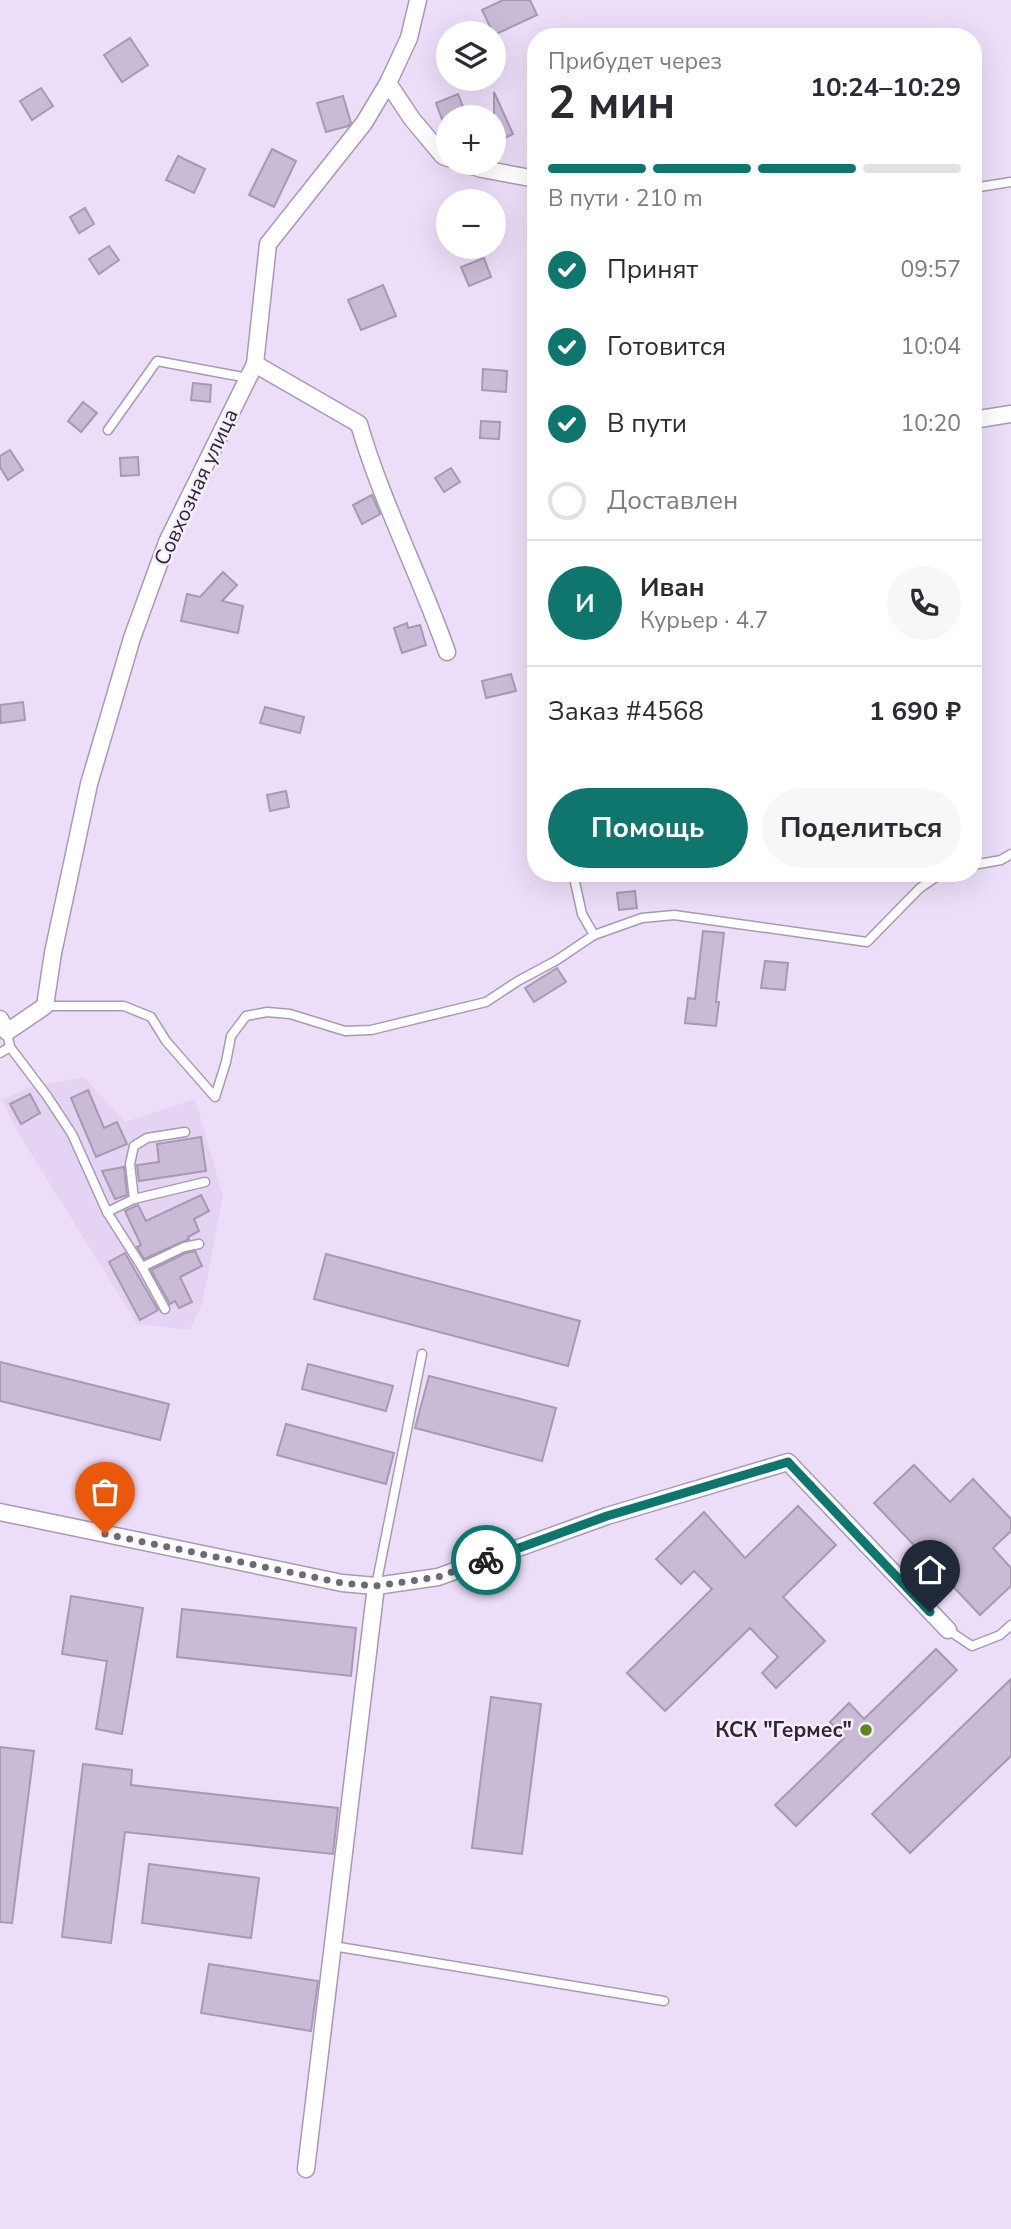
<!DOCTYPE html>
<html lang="ru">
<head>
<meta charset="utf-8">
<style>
  :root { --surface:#fff; --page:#f7f7f7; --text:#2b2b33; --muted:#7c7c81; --line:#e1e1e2; --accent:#0f766e }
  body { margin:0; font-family:"Nunito Sans",sans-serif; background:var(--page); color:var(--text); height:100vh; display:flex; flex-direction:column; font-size:26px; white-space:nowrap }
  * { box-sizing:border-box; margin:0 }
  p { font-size:23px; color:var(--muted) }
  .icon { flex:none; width:38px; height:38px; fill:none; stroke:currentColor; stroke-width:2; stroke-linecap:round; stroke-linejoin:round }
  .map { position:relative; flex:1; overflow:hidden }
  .details { position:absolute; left:527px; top:28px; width:455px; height:854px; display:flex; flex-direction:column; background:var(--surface); border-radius:28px; box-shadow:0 7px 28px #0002 }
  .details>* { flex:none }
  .controls { position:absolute; left:436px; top:21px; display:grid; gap:14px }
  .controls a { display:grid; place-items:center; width:70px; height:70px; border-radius:50%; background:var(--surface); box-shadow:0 7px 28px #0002; font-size:35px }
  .pin { position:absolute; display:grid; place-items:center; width:60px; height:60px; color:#fff; margin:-72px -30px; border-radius:50% 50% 50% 0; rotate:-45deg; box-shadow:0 0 7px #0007 }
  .pin .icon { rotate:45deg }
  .courier { position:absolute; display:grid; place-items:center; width:70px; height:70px; margin:-35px; border:5px solid #0f766e; border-radius:50%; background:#fff; color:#222; box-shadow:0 2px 9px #0007 }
  .head em { font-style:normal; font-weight:700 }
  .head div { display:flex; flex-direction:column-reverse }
  .head { display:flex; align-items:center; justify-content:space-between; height:119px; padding:0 21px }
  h1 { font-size:46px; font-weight:700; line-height:52px }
  .bar { display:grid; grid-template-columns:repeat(4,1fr); gap:10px 7px; align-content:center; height:84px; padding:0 21px }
  .bar i { height:9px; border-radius:5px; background:var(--line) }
  .bar .on { background:var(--accent) }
  .bar p { grid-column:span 4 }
  .line { display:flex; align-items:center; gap:18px; padding:0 21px; border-top:2px solid var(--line) }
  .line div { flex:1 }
  .round { display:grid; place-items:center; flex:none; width:74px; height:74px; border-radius:37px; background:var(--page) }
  ol { padding:0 21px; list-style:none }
  li { display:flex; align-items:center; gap:21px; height:77px }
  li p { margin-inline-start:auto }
  li .icon { padding:7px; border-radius:50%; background:var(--accent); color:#fff; stroke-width:4 }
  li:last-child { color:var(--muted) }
  li i { width:38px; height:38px; border:4px solid var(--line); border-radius:50% }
  .action { display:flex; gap:14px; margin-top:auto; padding:14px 21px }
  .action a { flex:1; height:80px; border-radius:42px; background:var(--accent); color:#fff; font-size:28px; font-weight:700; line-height:80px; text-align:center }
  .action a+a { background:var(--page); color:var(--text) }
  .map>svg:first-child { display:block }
  .built { fill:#e5d3f4 }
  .building { fill:#c9bbd5; stroke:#a699b2; stroke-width:2 }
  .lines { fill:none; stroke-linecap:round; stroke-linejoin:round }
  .lane-casing { stroke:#a89ab3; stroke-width:11 }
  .street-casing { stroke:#a89ab3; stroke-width:19 }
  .lane { stroke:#fff; stroke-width:8 }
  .street { stroke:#fff; stroke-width:16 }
  .done { stroke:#706877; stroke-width:7; stroke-dasharray:0 12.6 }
  .route { stroke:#0f766e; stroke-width:9 }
  .poi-dot { fill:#5b8819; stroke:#f6edfe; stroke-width:2.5 }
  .labels { text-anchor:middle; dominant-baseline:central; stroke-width:5; stroke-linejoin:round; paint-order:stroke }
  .street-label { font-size:21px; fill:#2d2831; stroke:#f6edfe }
  .poi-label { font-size:21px; font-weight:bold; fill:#2d2831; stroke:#f6edfe; text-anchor:end }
</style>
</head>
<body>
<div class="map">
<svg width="1011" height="2229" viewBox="0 0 1011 2229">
  <rect width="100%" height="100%" fill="#ecdef8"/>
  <path class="built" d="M84,1077L125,1122L195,1099L223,1196L202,1304L190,1330L137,1324L17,1131L2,1100L27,1088Z"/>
  <g class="building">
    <path d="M503,0H530L537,15L494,35L482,10Z"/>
    <path d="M130,38L148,65L122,82L104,55Z"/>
    <path d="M41,88L53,106L32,120L20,101Z"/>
    <path d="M494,92L513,134L494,143Z"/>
    <path d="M458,94L467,117H448V121L443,122L436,103Z"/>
    <path d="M343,96L351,123L348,126L326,132L317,103Z"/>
    <path d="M272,149L296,161L274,207L249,195Z"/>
    <path d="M178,156L205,169L194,193L166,180Z"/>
    <path d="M85,208L94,224L79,233L70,217Z"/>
    <path d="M109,246L119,260L99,274L89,259Z"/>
    <path d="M484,258L491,277L469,286L461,267Z"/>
    <path d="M383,285L396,316L361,330L348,300Z"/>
    <path d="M483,369L507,371L506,392L482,390Z"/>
    <path d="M193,383L211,385L210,402L191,400Z"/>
    <path d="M83,402L97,413L81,432L68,421Z"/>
    <path d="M481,421L500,422L499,439L480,438Z"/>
    <path d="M10,450L23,470L8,480L0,467V456Z"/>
    <path d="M138,457L139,475L121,476L120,458Z"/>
    <path d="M451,468L460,482L444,492L435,478Z"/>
    <path d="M372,495L380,514L362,524L353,505Z"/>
    <path d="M223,572L237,585L222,601L243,606L238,633L181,621L187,594L200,597Z"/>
    <path d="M407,623L408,628L420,625L426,645L402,653L394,628Z"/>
    <path d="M511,674L516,691L486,698L482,681Z"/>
    <path d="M23,702L25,720L1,723L0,705Z"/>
    <path d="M265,707L304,717L300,733L260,723Z"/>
    <path d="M286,791L289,807L270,811L267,795Z"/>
    <path d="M635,891L637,908L619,910L617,893Z"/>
    <path d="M703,931L724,933L716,1002H719L716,1026L685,1023L688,998L695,999Z"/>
    <path d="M765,961L788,963L785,990L761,988Z"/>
    <path d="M557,968L566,982L534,1002L525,988Z"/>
    <path d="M88,1090L104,1128L117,1122L127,1144L96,1157L71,1098Z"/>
    <path d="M30,1094L40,1113L21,1124L10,1104Z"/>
    <path d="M201,1137L206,1171L139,1181L137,1165L159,1162L157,1144Z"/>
    <path d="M124,1167L127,1195L115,1199L102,1171Z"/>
    <path d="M201,1195L209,1211L194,1219L199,1231L188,1237L189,1239L144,1259L137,1247L141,1245L125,1211L138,1205L146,1221Z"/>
    <path d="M195,1251L202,1266L180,1277L192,1302L179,1308L175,1301L170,1304L151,1270L186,1253Z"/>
    <path d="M125,1253L158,1310L140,1320L109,1262Z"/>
    <path d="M326,1254L580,1321L568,1366L314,1299Z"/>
    <path d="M0,1362L169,1404L160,1440L0,1401Z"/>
    <path d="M308,1364L393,1386L386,1411L302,1389Z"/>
    <path d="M429,1376L556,1408L542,1461L415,1428Z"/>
    <path d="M286,1424L394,1453L386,1484L277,1455Z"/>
    <path d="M914,1465L950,1502L973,1479L1011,1519V1531L993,1548L1011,1568V1586L980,1615L874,1503Z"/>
    <path d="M798,1506L836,1545L783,1597L825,1641L776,1688L762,1673L778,1657L750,1628L665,1711L627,1673L712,1589L694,1571L681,1584L656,1559L704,1512L745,1558Z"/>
    <path d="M71,1596L143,1608L122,1734L96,1729L107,1661L62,1654Z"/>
    <path d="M182,1609L356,1628L351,1676L177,1657Z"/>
    <path d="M936,1649L957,1670L796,1826L775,1805L844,1738L830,1722L849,1703L864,1719Z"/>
    <path d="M1011,1679V1756L910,1853L872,1814Z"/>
    <path d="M491,1697L541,1704L522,1854L472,1848Z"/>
    <path d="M0,1747L34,1751L12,1923L0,1922Z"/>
    <path d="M83,1764L132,1770L131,1785L338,1808L333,1854L125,1832L111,1943L62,1937Z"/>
    <path d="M149,1864L259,1878L251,1938L142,1923Z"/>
    <path d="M209,1964L318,1981L311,2031L201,2013Z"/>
  </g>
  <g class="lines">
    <defs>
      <g id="lane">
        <path d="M973,188L1011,182"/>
        <path d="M108,430L157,361L248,378"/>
        <path d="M973,865L1001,860L1011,854"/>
        <path d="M573,873L582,914L594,935L642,918L674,915L867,942L920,888L942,873"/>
        <path d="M45,1006H124L151,1017L166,1041L215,1097L226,1062L231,1036L246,1016L267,1012L290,1014L345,1031L371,1030L486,1002L518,981L557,960L594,935"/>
        <path d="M10,1047L47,1096L72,1134L107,1212L142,1267L165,1309"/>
        <path d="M0,1053L10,1047L7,1032"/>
        <path d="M134,1199L130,1164L134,1146L147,1138L185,1132"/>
        <path d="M107,1212L134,1199L205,1182"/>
        <path d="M142,1267L184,1247L199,1244"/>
        <path d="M376,1586L422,1354"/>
        <path d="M948,1630L972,1646L1000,1635L1011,1625"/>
        <path d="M333,1946L664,2001"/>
      </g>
      <g id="street">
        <path d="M388,83L412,119L443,156L448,158"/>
        <path d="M463,163L482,169L536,179"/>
        <path d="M255,364L359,424C382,503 420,575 447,652"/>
        <path d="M973,420L1011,414"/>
        <path d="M0,1019L7,1032L45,1006L53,953L89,784L132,638L167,542L255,364L268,244L364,123L388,83L409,38L418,0"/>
        <path d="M0,1512L342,1583L376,1586L438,1577L607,1516L788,1462L948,1630"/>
        <path d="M306,2169L376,1586"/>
      </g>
    </defs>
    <use href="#lane" class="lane-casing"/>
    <use href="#street" class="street-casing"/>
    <use href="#lane" class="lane"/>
    <use href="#street" class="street"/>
  </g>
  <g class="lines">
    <path class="done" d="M105,1534L342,1583L376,1586L438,1577L486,1560"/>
    <path class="route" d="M486,1560L607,1516L788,1462L930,1612"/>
  </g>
  <circle class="poi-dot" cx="866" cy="1730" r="7"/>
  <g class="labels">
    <g class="street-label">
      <text transform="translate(196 487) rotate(-65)">Совхозная улица</text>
    </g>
    <g class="poi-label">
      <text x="852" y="1730">КСК "Гермес"</text>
    </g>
  </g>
</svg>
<div class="controls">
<a><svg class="icon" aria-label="layers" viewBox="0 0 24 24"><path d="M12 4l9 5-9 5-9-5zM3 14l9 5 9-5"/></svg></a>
<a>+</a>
<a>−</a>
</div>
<div class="pin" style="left:105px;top:1534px;background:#ea580c"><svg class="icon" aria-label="bag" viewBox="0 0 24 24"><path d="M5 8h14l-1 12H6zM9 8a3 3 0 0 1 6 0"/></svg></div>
<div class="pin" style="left:930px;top:1612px;background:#1f2937"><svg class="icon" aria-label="home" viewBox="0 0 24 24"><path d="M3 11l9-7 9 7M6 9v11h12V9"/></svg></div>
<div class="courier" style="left:486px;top:1560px"><svg class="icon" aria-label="bike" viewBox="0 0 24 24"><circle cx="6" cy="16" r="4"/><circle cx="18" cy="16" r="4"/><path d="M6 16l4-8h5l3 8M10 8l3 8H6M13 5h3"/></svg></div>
<section class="details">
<div class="head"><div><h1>2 мин</h1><p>Прибудет через</p></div><em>10:24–10:29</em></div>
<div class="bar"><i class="on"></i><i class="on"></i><i class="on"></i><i></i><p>В пути · 210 m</p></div>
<ol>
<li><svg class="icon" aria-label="check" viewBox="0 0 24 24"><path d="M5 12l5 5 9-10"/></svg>Принят<p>09:57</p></li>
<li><svg class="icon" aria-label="check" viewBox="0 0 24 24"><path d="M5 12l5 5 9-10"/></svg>Готовится<p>10:04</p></li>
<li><svg class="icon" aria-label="check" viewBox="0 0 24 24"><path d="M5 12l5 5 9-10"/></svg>В пути<p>10:20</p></li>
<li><i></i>Доставлен</li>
</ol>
<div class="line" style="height:126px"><b class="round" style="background:var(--accent);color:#fff">И</b><div><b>Иван</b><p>Курьер · 4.7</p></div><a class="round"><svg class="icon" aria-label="phone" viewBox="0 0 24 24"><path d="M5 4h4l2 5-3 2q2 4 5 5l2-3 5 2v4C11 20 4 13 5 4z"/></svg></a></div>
<div class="line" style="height:91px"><div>Заказ #4568</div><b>1 690 ₽</b></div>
<div class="action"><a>Помощь</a><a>Поделиться</a></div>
</section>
</div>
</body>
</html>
